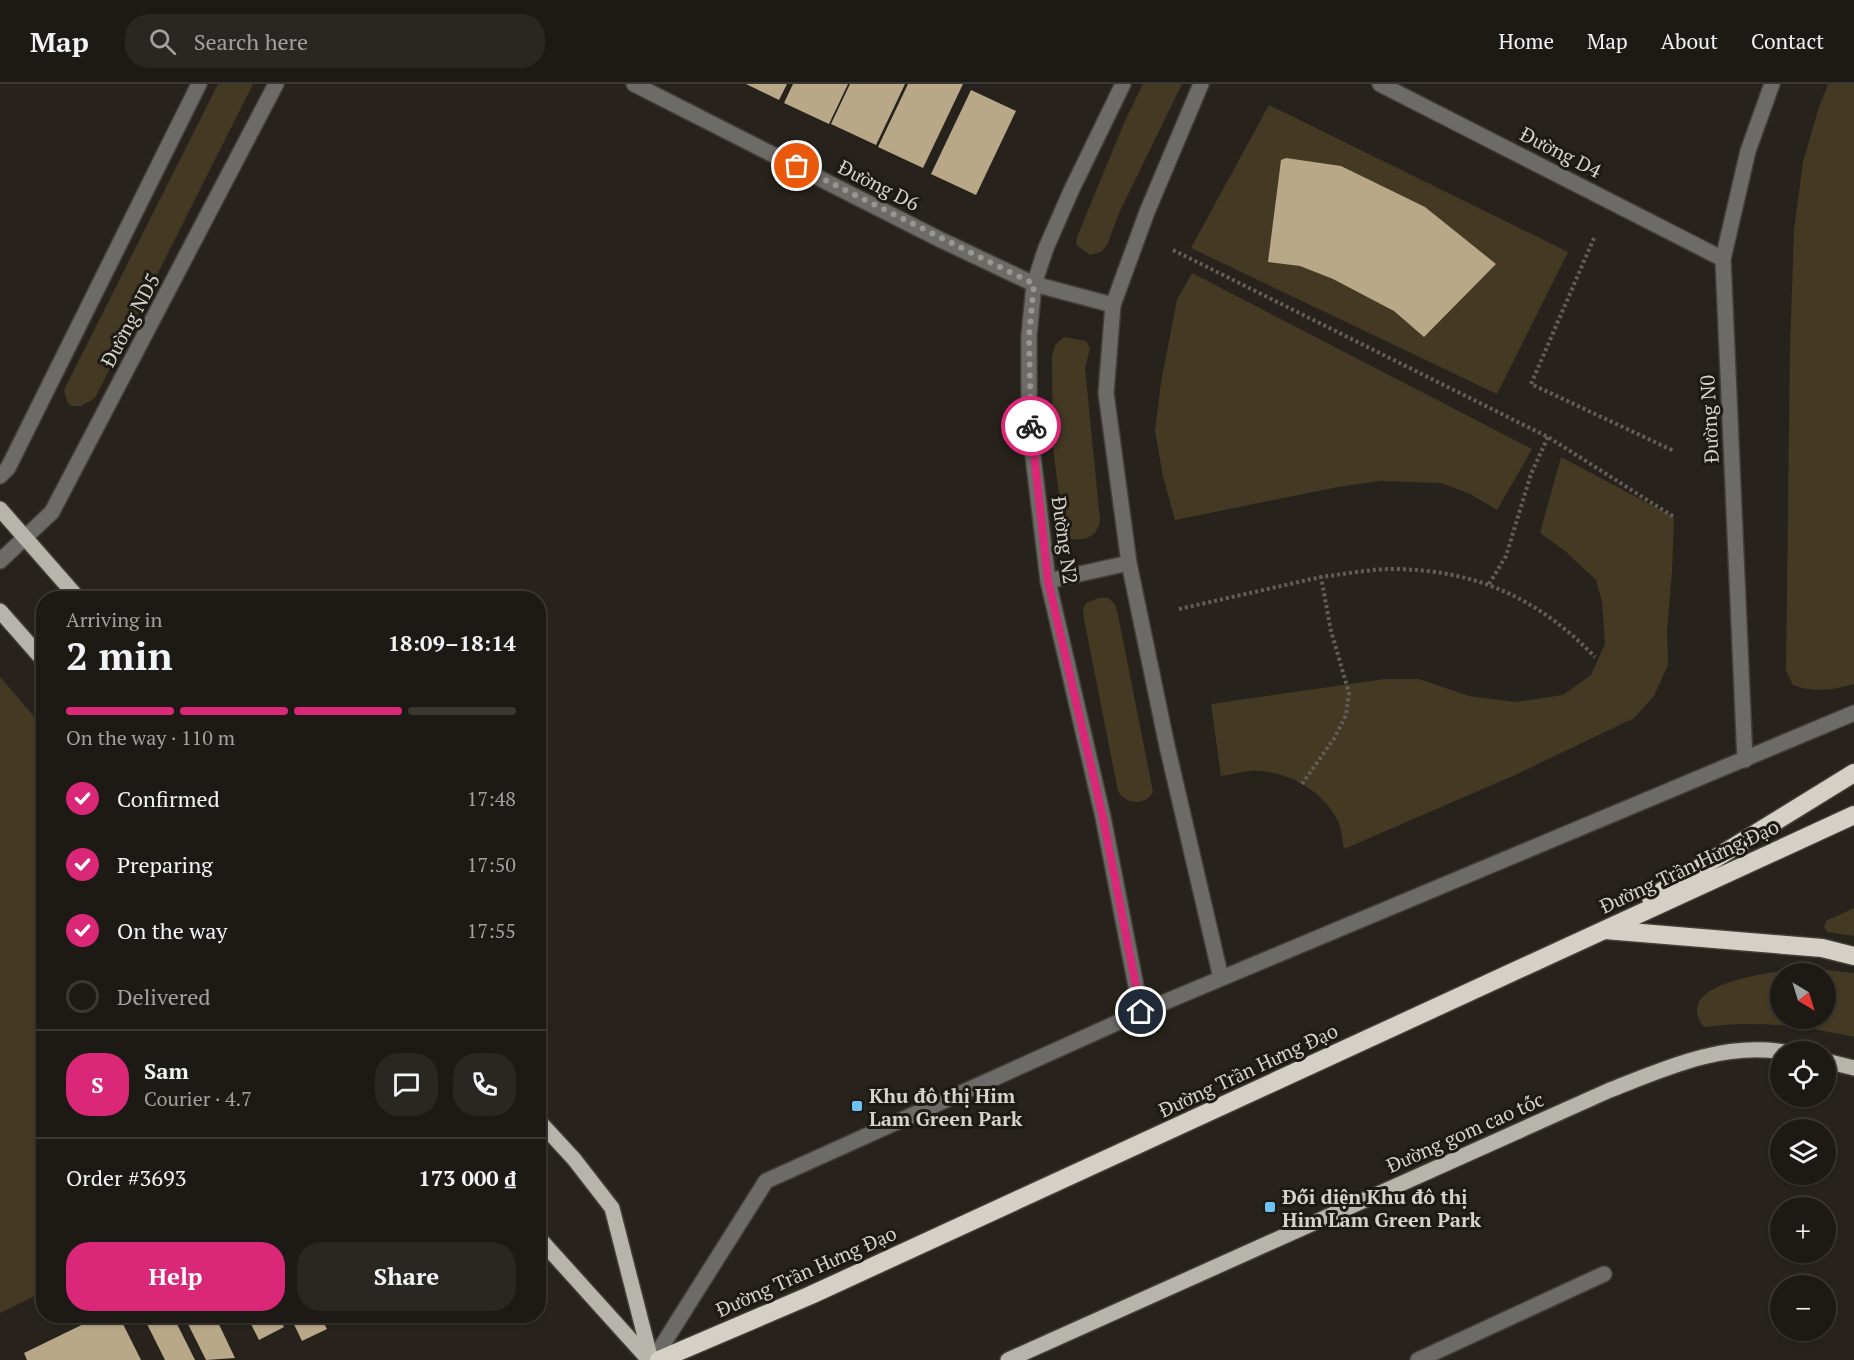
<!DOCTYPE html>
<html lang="en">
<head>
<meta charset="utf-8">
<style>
  :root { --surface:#1d1a15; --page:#2a2722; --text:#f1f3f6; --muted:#a0a1a0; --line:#3b3834; --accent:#db2777 }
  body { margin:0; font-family:"PT Serif",serif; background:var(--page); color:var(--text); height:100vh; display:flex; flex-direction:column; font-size:22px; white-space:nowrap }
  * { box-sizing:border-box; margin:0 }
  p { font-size:20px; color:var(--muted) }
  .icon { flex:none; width:33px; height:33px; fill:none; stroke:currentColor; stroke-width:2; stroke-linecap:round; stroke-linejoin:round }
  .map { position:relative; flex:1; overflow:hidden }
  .drawer { position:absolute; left:36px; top:507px; width:510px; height:732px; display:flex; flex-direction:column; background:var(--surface); border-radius:24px; box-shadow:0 2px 4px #0004,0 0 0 2px var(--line) }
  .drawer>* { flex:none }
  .needle { width:39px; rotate:142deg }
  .controls { position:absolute; left:1770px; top:879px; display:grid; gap:12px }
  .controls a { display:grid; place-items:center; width:66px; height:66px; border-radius:50%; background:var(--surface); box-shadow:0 2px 4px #0004,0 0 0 2px var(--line); font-size:30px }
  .pin { position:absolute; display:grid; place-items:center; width:51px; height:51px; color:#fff; margin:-26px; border:3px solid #fff; border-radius:50%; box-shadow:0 2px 6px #0007 }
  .courier { position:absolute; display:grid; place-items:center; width:60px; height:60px; margin:-30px; border:4px solid #db2777; border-radius:50%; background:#fff; color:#222; box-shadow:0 2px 8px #0007 }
  .headline em { font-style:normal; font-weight:800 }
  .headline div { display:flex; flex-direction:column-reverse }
  .headline { display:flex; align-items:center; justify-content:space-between; height:102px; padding:0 30px }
  h1 { font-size:39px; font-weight:800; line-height:45px }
  .bar { display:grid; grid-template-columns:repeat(4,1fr); gap:9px 6px; align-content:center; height:72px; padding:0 30px }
  .bar i { height:8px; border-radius:4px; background:var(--line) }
  .bar .selected { background:var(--accent) }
  .bar p { grid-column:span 4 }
  .line { display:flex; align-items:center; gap:15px; padding:0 30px; border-top:2px solid var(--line) }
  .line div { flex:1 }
  .round { display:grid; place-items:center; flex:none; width:63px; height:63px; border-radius:24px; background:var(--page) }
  ol { padding:0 30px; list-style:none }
  li { display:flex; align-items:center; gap:18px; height:66px }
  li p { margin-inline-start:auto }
  li .icon { padding:6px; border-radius:50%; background:var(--accent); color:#fff; stroke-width:4 }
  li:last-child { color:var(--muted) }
  li i { width:33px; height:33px; border:3px solid var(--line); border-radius:50% }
  .action { display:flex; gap:12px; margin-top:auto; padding:12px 30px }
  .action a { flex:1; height:69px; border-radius:24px; background:var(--accent); color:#fff; font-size:24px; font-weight:800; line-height:69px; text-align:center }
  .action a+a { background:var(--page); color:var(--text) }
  header { display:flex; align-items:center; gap:36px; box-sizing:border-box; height:84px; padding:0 30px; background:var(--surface); border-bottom:2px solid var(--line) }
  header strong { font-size:28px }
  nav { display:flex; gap:33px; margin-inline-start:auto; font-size:21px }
  .search { width:420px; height:54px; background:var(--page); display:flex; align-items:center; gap:15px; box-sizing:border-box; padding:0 21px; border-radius:24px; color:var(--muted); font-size:22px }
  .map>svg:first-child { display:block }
  .green { fill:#443923; fill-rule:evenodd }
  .building { fill:#b8a888 }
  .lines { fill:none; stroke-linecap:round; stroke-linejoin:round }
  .minor-casing { stroke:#433f38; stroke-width:18 }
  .major-casing { stroke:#433f38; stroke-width:18 }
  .highway-casing { stroke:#433f38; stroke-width:21 }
  .path { stroke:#615d57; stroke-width:4; stroke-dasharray:3 3; stroke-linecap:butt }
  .minor { stroke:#6d6b67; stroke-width:15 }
  .major { stroke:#b7b4ab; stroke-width:15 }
  .highway { stroke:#d5d0c6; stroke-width:18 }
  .done { stroke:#999590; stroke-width:6; stroke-dasharray:0 10.8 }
  .route { stroke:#db2777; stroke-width:8 }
  .poi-dot { fill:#6dc2f3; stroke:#1d1a13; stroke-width:2 }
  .labels { text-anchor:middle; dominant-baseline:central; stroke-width:6; stroke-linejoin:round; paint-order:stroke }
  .street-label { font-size:20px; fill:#d6d3ce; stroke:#1d1a13 }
  .poi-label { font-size:20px; font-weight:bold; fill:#d6d3ce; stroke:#1d1a13; text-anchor:start }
</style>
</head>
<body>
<header>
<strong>Map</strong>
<div class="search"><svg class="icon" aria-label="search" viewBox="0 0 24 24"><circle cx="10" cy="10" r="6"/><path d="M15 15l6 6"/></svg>Search here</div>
<nav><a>Home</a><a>Map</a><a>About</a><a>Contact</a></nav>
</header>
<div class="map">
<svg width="1854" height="1276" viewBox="0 0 1854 1276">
  <rect width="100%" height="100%" fill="#27231c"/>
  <g class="green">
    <path d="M218,0H253L95,314L81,322H71L67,318L64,306Z"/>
    <path d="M1143,0H1182L1120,127L1107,161L1101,168L1090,171L1076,161L1077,153L1124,39Z"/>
    <path d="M1828,0H1854V600C1832,606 1814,609 1793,601L1786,587L1790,265L1794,146L1803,78L1818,26Z"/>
    <path d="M1269,21L1568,168L1497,310L1191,164Z"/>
    <path d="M1192,189L1532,365L1497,426L1470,410L1441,399L1380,397L1338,403L1175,436L1163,393L1155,347L1161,298L1177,216Z"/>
    <path d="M1064,253L1086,257L1090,264L1085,284L1100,436C1098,453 1085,457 1070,455L1064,448L1053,364L1052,273L1055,261Z"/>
    <path d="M1561,373L1674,433L1672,488L1667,546L1668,581L1654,612L1634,634L1515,691L1344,765C1342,756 1342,745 1338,737C1322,705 1284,685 1249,687C1240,688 1231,691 1221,692L1211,620L1385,595H1419L1469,612L1515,618L1563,611L1591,591L1605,560L1602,518L1596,496L1565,467L1540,449Z"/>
    <path d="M1099,514H1108L1115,520L1118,531L1153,708C1145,722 1126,721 1118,707L1084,535L1083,525L1086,519Z"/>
    <path d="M0,593L44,644L43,1208L0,1229Z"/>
    <path d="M1854,824V852L1827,848L1824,843L1826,837Z"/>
    <path d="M1807,884L1854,889V953C1803,942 1757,936 1704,943C1668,897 1781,887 1807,884ZM1780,890H1826V934H1780Z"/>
  </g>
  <g class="building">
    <path d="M746,0H787L779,16Z"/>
    <path d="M793,0H848L829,40L784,19Z"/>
    <path d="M850,0H905L876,61L831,40Z"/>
    <path d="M908,0H963L923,84L878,63Z"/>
    <path d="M971,6L1016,27L976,111L931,90Z"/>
    <path d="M1286,74L1341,82L1425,123L1496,180L1424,253L1394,227L1333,195L1300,182L1268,178L1281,76Z"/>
    <path d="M100,1232H119L141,1276H27L24,1269Z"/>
    <path d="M143,1232H173L195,1276H165Z"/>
    <path d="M184,1232H215L235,1274L206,1276Z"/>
    <path d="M247,1232H278L284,1243L259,1256Z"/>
    <path d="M290,1232H320L327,1245L302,1257Z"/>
  </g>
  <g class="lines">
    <defs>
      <g id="minor">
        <path d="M634,0L939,155L1034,200L1113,221"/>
        <path d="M1123,0L1071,107L1046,164L1034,200L1029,252V312L1033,372L1048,497L1103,733L1141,928"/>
        <path d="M1201,0L1147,128L1113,221L1106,309L1129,479L1167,662L1221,894"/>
        <path d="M1380,0L1723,175"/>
        <path d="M0,392L8,384L199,0"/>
        <path d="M0,477L52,428L276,0"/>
        <path d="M1048,497L1129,479"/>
        <path d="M1745,676L1723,175L1748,67L1772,0"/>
        <path d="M653,1276L766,1097L1141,928L1854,629"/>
        <path d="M1418,1276L1604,1190"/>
      </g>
      <g id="major">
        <path d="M0,425L78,514"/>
        <path d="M0,527L44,577"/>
        <path d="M1826,977L1854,984"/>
        <path d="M538,1036L574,1075L612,1124L651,1276"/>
        <path d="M538,1153L649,1276"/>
        <path d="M1008,1276L1610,1006C1666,984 1723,958 1784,968"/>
      </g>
      <g id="highway">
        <path d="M1651,814L1854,689"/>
        <path d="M1605,846L1822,864L1854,872"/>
        <path d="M659,1276L811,1211L1854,731"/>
      </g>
    </defs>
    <use href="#minor" class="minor-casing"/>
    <use href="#major" class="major-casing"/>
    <use href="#highway" class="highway-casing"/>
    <g class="path">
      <path d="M1594,154L1531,300L1674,367"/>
      <path d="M1173,166L1548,353L1674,433"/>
      <path d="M1489,500L1506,472L1531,390L1548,353"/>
      <path d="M1179,525L1321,493"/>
      <path d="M1302,700L1335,653L1346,631L1349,609L1331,547L1321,493C1345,490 1370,485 1394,485C1476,486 1538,514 1595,573"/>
    </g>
    <use href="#minor" class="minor"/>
    <use href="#major" class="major"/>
    <use href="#highway" class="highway"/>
  </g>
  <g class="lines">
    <path class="done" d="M797,82L1034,200L1029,252L1031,342"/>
    <path class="route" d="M1031,342L1048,497L1103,734L1141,928"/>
  </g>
  <g class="poi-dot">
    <rect x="851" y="1016" width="12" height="12" rx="3"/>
    <rect x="1264" y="1117" width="12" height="12" rx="3"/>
  </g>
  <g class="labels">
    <g class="street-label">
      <text transform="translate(1561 68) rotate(27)">Đường D4</text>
      <text transform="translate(879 101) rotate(27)">Đường D6</text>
      <text transform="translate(130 236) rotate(-62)">Đường ND5</text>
      <text transform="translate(1709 335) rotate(-93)">Đường N0</text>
      <text transform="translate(1065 456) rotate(82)">Đường N2</text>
      <text transform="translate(1689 782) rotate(-25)">Đường Trần Hưng Đạo</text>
      <text transform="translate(1248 986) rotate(-25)">Đường Trần Hưng Đạo</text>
      <text transform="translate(1465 1048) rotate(-24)">Đường gom cao tốc</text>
      <text transform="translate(806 1187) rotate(-24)">Đường Trần Hưng Đạo</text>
    </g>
    <g class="poi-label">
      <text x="869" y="1011">Khu đô thị Him<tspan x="869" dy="23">Lam Green Park</tspan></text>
      <text x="1282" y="1112">Đối diện Khu đô thị<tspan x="1282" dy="23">Him Lam Green Park</tspan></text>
    </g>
  </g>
</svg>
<div class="controls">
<a><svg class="needle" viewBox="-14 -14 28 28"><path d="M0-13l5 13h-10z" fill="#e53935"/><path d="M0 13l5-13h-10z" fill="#a0a1a0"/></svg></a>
<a><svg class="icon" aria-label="locate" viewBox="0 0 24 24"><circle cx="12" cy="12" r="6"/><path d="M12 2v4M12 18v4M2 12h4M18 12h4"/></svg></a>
<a><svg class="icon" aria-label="layers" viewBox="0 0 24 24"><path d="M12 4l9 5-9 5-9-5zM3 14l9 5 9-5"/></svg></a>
<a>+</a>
<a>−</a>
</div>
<div class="pin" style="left:797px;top:82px;background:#ea580c"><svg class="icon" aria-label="bag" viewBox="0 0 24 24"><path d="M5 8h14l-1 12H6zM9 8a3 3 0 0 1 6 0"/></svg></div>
<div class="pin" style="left:1141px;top:928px;background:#1f2937"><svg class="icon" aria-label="home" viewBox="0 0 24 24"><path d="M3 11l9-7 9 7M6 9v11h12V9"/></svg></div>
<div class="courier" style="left:1031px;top:342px"><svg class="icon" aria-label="bike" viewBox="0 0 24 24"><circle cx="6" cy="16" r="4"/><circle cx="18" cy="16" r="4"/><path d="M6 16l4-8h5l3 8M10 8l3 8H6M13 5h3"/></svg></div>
<section class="drawer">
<div class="headline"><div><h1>2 min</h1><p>Arriving in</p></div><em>18:09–18:14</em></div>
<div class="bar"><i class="selected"></i><i class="selected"></i><i class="selected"></i><i></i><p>On the way · 110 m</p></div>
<ol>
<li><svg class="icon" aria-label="check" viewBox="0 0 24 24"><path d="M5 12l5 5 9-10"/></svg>Confirmed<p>17:48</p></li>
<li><svg class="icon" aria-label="check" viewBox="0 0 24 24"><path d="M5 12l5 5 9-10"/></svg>Preparing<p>17:50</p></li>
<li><svg class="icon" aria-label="check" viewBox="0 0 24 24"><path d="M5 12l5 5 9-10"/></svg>On the way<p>17:55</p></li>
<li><i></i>Delivered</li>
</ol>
<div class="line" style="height:108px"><b class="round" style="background:var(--accent);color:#fff">S</b><div><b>Sam</b><p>Courier · 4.7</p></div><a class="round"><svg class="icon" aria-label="chat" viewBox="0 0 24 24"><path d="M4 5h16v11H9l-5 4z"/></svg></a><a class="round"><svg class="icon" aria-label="phone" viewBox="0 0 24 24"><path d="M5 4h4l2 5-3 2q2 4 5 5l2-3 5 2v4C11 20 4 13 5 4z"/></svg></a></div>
<div class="line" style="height:78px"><div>Order #3693</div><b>173 000 ₫</b></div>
<div class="action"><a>Help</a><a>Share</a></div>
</section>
</div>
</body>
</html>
